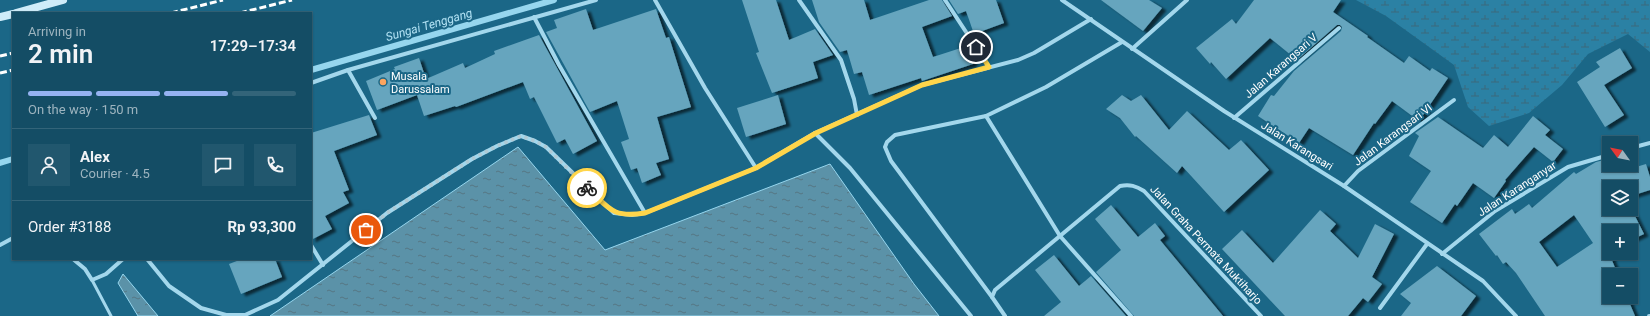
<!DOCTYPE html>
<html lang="en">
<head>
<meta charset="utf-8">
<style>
  :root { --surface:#144d65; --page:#21576e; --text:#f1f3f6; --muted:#9db4bf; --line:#336479; --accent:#95b2f1 }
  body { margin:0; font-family:Roboto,sans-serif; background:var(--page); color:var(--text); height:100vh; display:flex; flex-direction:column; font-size:15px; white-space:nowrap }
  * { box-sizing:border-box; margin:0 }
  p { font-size:13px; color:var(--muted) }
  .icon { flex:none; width:22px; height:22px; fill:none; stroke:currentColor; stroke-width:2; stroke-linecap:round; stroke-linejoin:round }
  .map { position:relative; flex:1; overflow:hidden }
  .drawer { position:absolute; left:12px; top:12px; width:300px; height:248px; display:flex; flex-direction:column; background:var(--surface); border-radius:0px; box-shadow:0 1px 3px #0004,0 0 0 1px var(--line) }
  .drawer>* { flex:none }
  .needle { width:26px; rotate:303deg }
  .fabs { position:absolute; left:1602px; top:136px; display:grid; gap:8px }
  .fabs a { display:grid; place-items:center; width:36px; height:36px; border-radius:0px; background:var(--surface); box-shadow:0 1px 3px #0004,0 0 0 1px var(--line); font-size:20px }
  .pin { position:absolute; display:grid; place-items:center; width:34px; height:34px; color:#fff; margin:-17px; border:2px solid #fff; border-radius:50%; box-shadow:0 1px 4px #0007 }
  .courier { position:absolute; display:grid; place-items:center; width:40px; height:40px; margin:-20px; border:3px solid #ffd54a; border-radius:50%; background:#fff; color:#222; box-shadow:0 1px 5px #0007 }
  .overview em { font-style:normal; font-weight:600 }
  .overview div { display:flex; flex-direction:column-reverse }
  .overview { display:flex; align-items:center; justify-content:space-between; height:68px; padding:0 16px }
  h1 { font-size:26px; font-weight:600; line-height:30px }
  .bar { display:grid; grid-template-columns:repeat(4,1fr); gap:6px 4px; align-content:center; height:48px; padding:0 16px }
  .bar i { height:5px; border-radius:3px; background:var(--line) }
  .bar .current { background:var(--accent) }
  .bar p { grid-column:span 4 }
  .line { display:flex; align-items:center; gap:10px; padding:0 16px; border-top:1px solid var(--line) }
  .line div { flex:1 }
  .round { display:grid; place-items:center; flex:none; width:42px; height:42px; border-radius:0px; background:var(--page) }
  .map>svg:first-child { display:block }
  .wetland { fill:url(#wetland-marsh) }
  .water { fill:url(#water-ripples); stroke:#96d6ee }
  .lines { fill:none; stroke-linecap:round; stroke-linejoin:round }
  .stream { stroke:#96d6ee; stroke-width:6 }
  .building { fill:#66a5be; fill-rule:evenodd; filter:url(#shadow) }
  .lane { stroke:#a3d7ec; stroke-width:3 }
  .street { stroke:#a3d7ec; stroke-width:4 }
  .secondary { stroke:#cfecf9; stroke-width:8 }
  .rail { stroke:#fff; stroke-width:3; stroke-dasharray:7 3; stroke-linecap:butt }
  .done { stroke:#afcad5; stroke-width:4; stroke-dasharray:0 7.2 }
  .route { stroke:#ffd54a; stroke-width:5 }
  .poi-dot { fill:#fda55f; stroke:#1b6787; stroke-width:1.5 }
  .labels { text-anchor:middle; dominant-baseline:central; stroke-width:4; stroke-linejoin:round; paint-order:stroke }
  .street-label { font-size:11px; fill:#fff; stroke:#1b6787 }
  .poi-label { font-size:11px; fill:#fff; stroke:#1b6787; text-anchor:start }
  .water-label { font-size:12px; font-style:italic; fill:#b2e2f4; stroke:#1b6787 }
</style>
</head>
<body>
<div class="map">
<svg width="1650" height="316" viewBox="0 0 1650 316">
  <defs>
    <pattern id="wetland-marsh" width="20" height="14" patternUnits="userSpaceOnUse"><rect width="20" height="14" fill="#2b81a4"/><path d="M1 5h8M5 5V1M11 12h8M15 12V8" fill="none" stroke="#3a697c"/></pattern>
    <pattern id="water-ripples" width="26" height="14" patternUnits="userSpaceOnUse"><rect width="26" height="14" fill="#5b92a8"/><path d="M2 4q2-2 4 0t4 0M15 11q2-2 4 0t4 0" fill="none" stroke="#557683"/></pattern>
    <filter id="shadow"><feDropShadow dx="4.5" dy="2.5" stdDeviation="1" flood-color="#0009"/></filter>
  </defs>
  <rect width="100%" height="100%" fill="#1b6787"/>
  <path class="wetland" d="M1356,0H1650V52L1628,34L1588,54L1562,85L1529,113L1489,126L1468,107L1454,65L1386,16Z"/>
  <g class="water">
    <path d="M518,147L605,250L830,164L914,284L939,316H270Z"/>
    <path d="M123,274L158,316H138L118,283Z"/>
  </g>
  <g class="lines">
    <g class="stream">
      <path d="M311,70L554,0"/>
      <path d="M0,163L13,159"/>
    </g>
  </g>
  <g class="building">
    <path d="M742,0H776L789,40L815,29L833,55L813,62L818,78L772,93L756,53L759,52Z"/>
    <path d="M812,0H864L870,20L929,0H942L952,16L922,27L933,57L967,46L973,64L922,81L921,78L869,95L862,72L854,74L847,50L840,52L819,22Z"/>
    <path d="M949,0H996L1004,23L974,34L966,11L958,14Z"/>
    <path d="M1101,0H1149L1162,8L1143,31Z"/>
    <path d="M1254,0H1341L1333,12L1368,36L1367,37L1404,63L1409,56L1430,71L1432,68L1448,78L1419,121L1392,101L1375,124L1374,123L1353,155L1309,128L1299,143L1258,116L1271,95L1274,96L1294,71L1341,31L1342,27L1340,25H1337L1297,60L1270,38L1226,79L1211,62L1210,64L1196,48L1232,19L1236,24Z"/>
    <path d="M586,9L593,30L656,9L666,38L669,37L691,107L657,117L669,159L656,163L661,175L642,183L637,168L631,170L621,142L629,139L617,101L590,112L546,32L557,28L554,20Z"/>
    <path d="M539,35L597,141L573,154L565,139L557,143L534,97L530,99L523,82L456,107L455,106L424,116L417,95L377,110L366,81L395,69L394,67L419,58L426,79L463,63L465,68L495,54L494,51Z"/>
    <path d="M1620,48L1632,68L1604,85L1624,115L1605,127L1577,82L1600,67L1596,62Z"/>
    <path d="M778,95L786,124L746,137L737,108Z"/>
    <path d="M1122,95L1131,101L1141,95L1169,130L1187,111L1229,150L1241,140L1269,170L1224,212L1182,166L1177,173L1136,136L1135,137L1120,118L1106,109Z"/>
    <path d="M369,115L377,135L334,151L349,190L343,192L349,203L325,216L332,229L311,240V133Z"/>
    <path d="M1533,116L1550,130L1545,135L1563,149L1553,162L1534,147L1505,180L1506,181L1494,198L1473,183L1457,206L1455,204L1442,223L1410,202L1431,171L1409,156L1419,136L1415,133L1438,117L1483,148L1494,135L1508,147Z"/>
    <path d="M1608,159L1609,165H1611L1616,173L1646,164L1650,177V190L1631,196V187H1609V209L1631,208L1644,234L1631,240V231H1609V253H1618L1611,258L1618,275H1609V297H1627L1635,316H1545L1516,273L1506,262L1503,264L1497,255L1496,256L1479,234L1512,209L1515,214L1529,204L1532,208L1574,172L1576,174L1596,162ZM1574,215L1593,243L1557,267L1539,242Z"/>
    <path d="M1111,205L1138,237L1155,223L1165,236L1160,240L1223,316H1134L1096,272L1121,250L1095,219Z"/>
    <path d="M1320,210L1336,224L1330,231L1358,258L1375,224L1394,234L1372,277L1382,284L1368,302L1363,298L1348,316H1285L1222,249L1242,230L1273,263Z"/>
    <path d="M1054,255L1079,286L1091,276L1126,316H1044L1061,302L1035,270Z"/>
    <path d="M242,259H275L282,277L241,294L229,264Z"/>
    <path d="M1437,266L1476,296L1461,316H1401L1411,303L1400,294Z"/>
  </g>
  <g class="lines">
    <path class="lane" d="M92,280L111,316"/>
    <g class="street">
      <path d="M655,0L705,88L756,168"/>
      <path d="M799,0L841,60L854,99L857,115"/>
      <path d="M945,0L989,67"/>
      <path d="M1062,0L1224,111L1344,186L1483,281L1516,316"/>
      <path d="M534,17L559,65L645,213"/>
      <path d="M1122,42L1046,87L986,116L1060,236L1131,316"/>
      <path d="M1132,49L1187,0"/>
      <path d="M348,70L375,118"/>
      <path d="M311,83L348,70L596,0"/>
      <path d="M986,116L895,135L887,142L885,147L891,161L992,297"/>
      <path d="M1234,118L1339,28"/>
      <path d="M815,133L850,168L971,316"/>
      <path d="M1631,148L1650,143"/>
      <path d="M1344,186L1358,171L1454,100"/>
      <path d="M0,245L13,238"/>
      <path d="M311,245L323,265"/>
      <path d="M1442,254L1495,211L1568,167L1609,155"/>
      <path d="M73,259L85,269L92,280L106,274L123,259"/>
      <path d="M147,259L169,286L201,308L226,315H245L278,300L387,213L472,159L497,146L521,136L535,141L546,147L614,213L632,215L645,213L756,168L815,133L922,85L1018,60L1034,53L1091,19"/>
      <path d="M1380,308L1427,244"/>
      <path d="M1005,316L992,297L995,290L1120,186C1130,184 1136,186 1144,191L1261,316"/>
      <path d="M1649,316H1650"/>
    </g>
    <g class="secondary">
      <path d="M16,13L63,0"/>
      <path d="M0,17L13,14"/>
    </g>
    <g class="rail">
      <path d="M171,13L223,0"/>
      <path d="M240,13L292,0"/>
      <path d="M0,56L13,53"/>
      <path d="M0,73L13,70"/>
    </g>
  </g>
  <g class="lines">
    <path class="done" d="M366,230L387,213L472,159L497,146L521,136L535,141L546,147L587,188"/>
    <path class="route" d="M587,188C610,209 612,218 645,213L756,168L816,133L922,85L989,67L976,47"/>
  </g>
  <circle class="poi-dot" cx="383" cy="82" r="4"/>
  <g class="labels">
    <g class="street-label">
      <text transform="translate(1281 66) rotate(-41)">Jalan Karangsari V</text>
      <text transform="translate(1393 135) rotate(-37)">Jalan Karangsari VI</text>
      <text transform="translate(1297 146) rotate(32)">Jalan Karangsari</text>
      <text transform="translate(1517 189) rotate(-33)">Jalan Karanganyar</text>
      <text transform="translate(1206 245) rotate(47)">Jalan Graha Permata Muktiharjo</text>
    </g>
    <g class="poi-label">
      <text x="391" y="76">Musala<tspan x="391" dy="13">Darussalam</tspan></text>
    </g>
    <g class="water-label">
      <text transform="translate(429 25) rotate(-16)">Sungai Tenggang</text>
    </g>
  </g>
</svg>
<div class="fabs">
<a><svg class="needle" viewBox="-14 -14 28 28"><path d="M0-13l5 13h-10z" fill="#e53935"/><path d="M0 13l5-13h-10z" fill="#9db4bf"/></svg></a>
<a><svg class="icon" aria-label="layers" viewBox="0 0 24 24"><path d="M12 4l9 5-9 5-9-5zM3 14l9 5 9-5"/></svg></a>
<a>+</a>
<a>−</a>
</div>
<div class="pin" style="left:366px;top:230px;background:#ea580c"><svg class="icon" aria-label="bag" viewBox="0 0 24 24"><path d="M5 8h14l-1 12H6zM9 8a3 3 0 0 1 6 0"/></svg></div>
<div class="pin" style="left:976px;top:47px;background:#1f2937"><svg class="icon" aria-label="home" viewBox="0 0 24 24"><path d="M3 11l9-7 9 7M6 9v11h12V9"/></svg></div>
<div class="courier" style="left:587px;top:188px"><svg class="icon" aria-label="bike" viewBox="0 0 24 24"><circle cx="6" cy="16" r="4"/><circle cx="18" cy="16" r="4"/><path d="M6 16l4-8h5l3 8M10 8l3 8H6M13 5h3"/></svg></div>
<section class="drawer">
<div class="overview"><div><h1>2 min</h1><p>Arriving in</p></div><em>17:29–17:34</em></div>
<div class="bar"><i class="current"></i><i class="current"></i><i class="current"></i><i></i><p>On the way · 150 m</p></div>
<div class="line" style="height:72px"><a class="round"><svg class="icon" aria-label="person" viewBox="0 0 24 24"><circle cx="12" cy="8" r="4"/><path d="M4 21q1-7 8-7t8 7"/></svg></a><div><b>Alex</b><p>Courier · 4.5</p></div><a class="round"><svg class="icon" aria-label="chat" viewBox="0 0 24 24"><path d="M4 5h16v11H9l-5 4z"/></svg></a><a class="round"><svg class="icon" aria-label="phone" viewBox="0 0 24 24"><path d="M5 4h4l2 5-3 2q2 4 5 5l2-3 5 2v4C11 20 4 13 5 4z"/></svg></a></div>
<div class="line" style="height:52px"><div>Order #3188</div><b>Rp 93,300</b></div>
</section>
</div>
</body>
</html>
